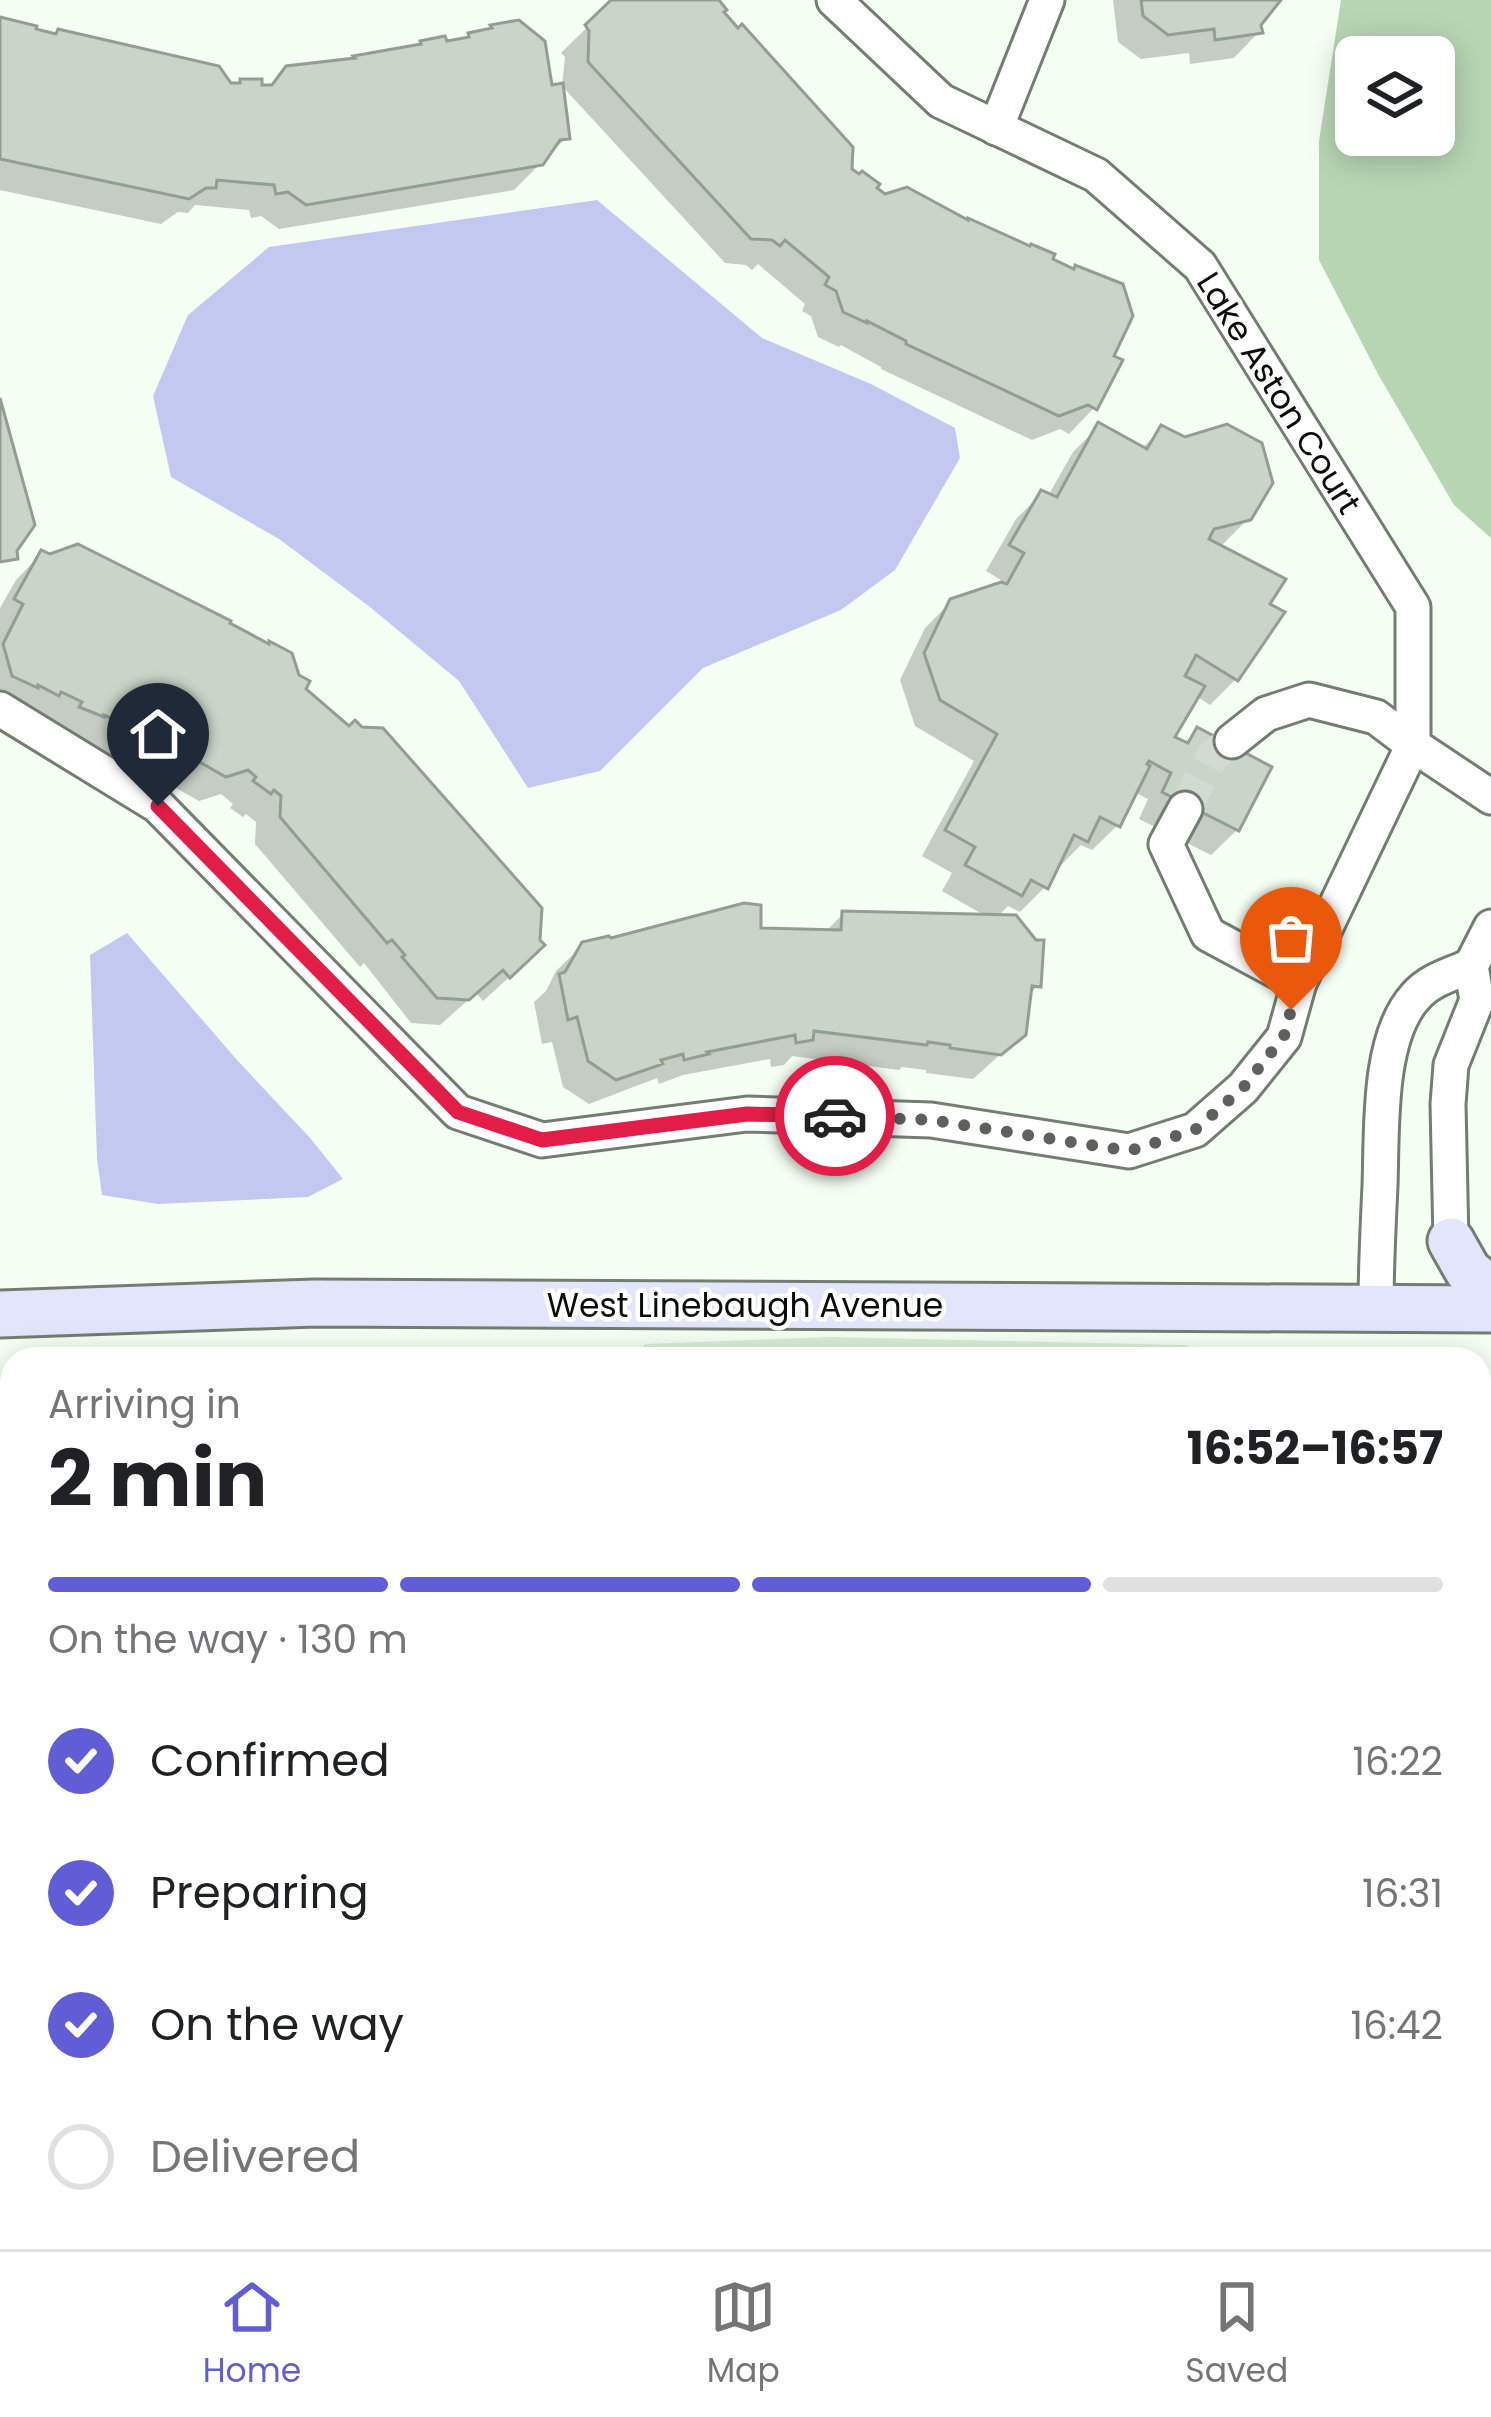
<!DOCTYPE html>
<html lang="en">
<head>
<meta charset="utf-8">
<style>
  :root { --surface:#fff; --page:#f2f2f2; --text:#202124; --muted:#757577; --line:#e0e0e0; --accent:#615dd6 }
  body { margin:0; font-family:Poppins,sans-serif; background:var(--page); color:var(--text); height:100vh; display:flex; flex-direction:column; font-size:45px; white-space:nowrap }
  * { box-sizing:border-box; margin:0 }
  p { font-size:39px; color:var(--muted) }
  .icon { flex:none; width:66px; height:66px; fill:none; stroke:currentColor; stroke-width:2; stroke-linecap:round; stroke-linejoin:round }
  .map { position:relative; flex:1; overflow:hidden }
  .details { position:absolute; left:0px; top:1347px; width:1491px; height:903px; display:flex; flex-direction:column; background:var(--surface); border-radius:36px 36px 0 0; box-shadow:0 6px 30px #0003 }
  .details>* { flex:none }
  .tools { position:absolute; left:1335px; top:36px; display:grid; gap:24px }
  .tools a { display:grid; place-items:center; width:120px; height:120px; border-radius:18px; background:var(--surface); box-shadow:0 6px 30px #0003; font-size:60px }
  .pin { position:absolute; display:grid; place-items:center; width:102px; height:102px; color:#fff; margin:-123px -51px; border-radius:50% 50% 50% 0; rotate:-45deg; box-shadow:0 0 12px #0007 }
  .pin .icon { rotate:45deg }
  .courier { position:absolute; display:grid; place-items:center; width:120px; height:120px; margin:-60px; border:9px solid #e11d48; border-radius:50%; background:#fff; color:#222; box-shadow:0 3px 15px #0007 }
  .head em { font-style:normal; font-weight:700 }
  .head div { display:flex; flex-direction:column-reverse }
  .head { display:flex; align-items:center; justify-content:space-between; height:204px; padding:0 48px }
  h1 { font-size:78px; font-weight:700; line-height:90px }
  .bar { display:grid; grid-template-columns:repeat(4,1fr); gap:18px 12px; align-content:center; height:144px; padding:0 48px }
  .bar i { height:15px; border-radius:9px; background:var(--line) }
  .bar .selected { background:var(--accent) }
  .bar p { grid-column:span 4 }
  ol { padding:0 48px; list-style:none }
  li { display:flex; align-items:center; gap:36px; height:132px }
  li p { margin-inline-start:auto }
  li .icon { padding:12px; border-radius:50%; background:var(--accent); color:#fff; stroke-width:4 }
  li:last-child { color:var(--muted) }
  li i { width:66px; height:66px; border:6px solid var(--line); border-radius:50% }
  .tabs { display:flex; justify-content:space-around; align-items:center; height:168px; border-top:3px solid var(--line); background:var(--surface); font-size:33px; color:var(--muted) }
  .tabs a { display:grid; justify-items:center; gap:6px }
  .tabs .selected { color:var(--accent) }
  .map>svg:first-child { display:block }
  .green { fill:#daefd7 }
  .forest { fill:#b7d5b3; fill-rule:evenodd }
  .water { fill:#c3c8f0 }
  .shadow { fill:#0003 }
  .building { fill:#c9d5c8; stroke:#939e91; stroke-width:3 }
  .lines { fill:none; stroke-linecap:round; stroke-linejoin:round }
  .street-tunnel { stroke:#d2dbd1; stroke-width:33; stroke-dasharray:33 16; stroke-linecap:butt }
  .street-casing { stroke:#737d71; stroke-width:39 }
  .secondary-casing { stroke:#737d71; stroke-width:51 }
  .street { stroke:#fff; stroke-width:33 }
  .secondary { stroke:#e3e5fd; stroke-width:45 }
  .done { stroke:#5c625b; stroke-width:12; stroke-dasharray:0 21.6 }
  .route { stroke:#e11d48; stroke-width:15 }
  .labels { text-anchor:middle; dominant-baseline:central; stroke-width:9; stroke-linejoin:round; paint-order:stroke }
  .street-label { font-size:33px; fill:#090d09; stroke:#fff }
</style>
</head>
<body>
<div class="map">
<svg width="1491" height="2249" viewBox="0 0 1491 2249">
  <rect width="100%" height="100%" fill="#f5fff4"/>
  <path class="green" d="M831,1337L1187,1345L1198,1359H631L645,1344Z"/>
  <path class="forest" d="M1341,0H1491V538L1454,505L1378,374L1319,260V141ZM1356,57H1434V135H1356Z"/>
  <g class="water">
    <path d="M597,200L762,338L871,384L955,428L960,458L895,570L841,610L703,668L600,771L528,788L459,681L370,607L279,539L171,477L153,396L188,315L269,247Z"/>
    <path d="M127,933L237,1060L311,1139L343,1179L308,1197L158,1204L102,1195L97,1159L90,955Z"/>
  </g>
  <g class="shadow">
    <path d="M615,0H714L720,12L849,171L1110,358L1094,408L1069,434L1060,429L1032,440L881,369V367L841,345L839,347L818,337L811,316L802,311L805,304L758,264L752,270L746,265L725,263L562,86L565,57L561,53Z"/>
    <path d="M1113,0H1277L1258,24L1259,32L1234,58L1190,64L1189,53L1141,59L1118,42Z"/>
    <path d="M0,20L229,86L259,88H269L288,69L465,41L470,36L550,88L567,137L514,190L279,229L261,216L251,218L249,210L195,205L188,213L178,212L161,224L0,190Z"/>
    <path d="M1099,426L1141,449L1162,429L1249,518L1219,548L1266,605L1236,679L1210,705L1196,696L1171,738L1184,744L1197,731L1237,830L1211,855L1139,819L1148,799L1134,792L1118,825L1092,850L1081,845L1060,866L1056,864L1045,887L1020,912L1008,906L996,918L1038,986L1027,996L1023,1034L973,1079L926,1073V1070L902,1067L899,1070L792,1056L784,1065L771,1067L770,1059L683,1075L659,1084L657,1078L589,1104L563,1087L552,1042L542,1044L534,1002L546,991L556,971L583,945L758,931L824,933L843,914L989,918L942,891L952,873L922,856L974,761L915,726L900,680L925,628L952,601L997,587L1001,580L986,571L1016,519L1042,493L1048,496L1073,452Z"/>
    <path d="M41,554L302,690L516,971L483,1001L476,993L440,1025L411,1023L364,963L360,967L255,844L256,822L246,814L243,817L230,808L233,804L221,794L199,801L139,767L137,769L77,740L0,707V608L16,580Z"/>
    <path d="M12,1878V1966L0,1952V1889Z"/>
  </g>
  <g class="building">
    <path d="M611,0H719L727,10L724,12L738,28L742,24L853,147L852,169L859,174L862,171L880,184L877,188L885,194L907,187L968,220V218L1030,246L1031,244L1055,254L1053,259L1074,269L1075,265L1123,284L1133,316L1114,356L1123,360L1097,410L1088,405L1059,416L906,344V341L867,321V323L843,312L836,291L825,285L829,277L785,240L780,246L772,240L751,239L588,62L589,31L585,25Z"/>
    <path d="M1141,0H1281L1261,25L1263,33L1215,40L1214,29L1168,35L1143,16Z"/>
    <path d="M0,17L37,26L36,29L56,34L58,29L219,66L231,83H240V79H262V85H272L286,66L355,58L353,56L421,44L420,41L445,36L447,41L469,37L468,33L492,28L490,25L519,20L545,41L552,85L563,83L570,139L560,140L543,165L306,205L288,192L276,194L274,185L217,180L216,188H206L189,199L0,159Z"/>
    <path d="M0,398L35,525L17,551L18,559L0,562Z"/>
    <path d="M1098,422L1147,449L1161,425L1185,437L1227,424L1262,443L1273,483L1251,520L1214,529L1209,539L1286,579L1270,604L1285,612L1238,681L1196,655L1185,676L1205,686L1175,737L1188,743L1197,727L1272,767L1239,831L1162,792L1171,773L1149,761L1147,764L1150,766L1120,827L1100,817L1088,842L1074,835L1048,889L1031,880L1022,896L965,865L975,847L945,830L997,734L940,700L924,653L950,599L1001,582L1007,584L1024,553L1009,545L1041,490L1057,497Z"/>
    <path d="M78,544L231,621L230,623L269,644V641L292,653L299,675L310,681L306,689L349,726L355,720L362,727L383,728L542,908L540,940L545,945L510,978L503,970L469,1000L437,998L402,957L405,955L392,940L387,943L280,817L281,796L274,790L271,794L253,781L256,777L248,770L226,777L166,743L165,745L104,715V717L79,707L82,702L61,692L59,696L38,685V688L12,676L3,644L23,604L14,599L41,550L50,554Z"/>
    <path d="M744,903L761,905V928L841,930L842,911L1016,915L1036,940H1044L1041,987L1032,986L1026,1035L1001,1055L950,1048V1045L928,1042L927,1045L814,1031L813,1040L796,1043L795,1035L707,1052L709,1054L684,1060L683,1054L661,1060L663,1064L616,1080L588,1061L577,1017L568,1020L559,974L565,972L582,942L609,936L611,938Z"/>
    <path d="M12,1874V1939L0,1926V1885Z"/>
    <path d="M0,2153L12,2155V2238H34L32,2249H0Z"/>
  </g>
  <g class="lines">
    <path class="street-tunnel" d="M1185,809L1212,757L1232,741"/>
    <defs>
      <g id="street">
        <path d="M834,0L941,101L1096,175L1200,266L1413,607V745L1491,797"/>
        <path d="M996,128L1047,0"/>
        <path d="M0,709L158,806L458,1112L542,1140L747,1114L931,1120L1129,1151L1195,1130L1243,1088L1284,1037L1299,983L1208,934L1166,844L1185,809"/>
        <path d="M1232,741L1266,714L1309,700L1376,717L1413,745L1299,983"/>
        <path d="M1451,1241L1448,1104L1451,1065L1477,1000L1471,966L1491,927"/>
        <path d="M1376,1307C1376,1267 1378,1227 1380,1186C1382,1133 1377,1039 1415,997C1429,980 1452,974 1471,966"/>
        <path d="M1479,2192L1491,2184"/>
        <path d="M1385,2249L1403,2238"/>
      </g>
      <g id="secondary">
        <path d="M1451,1241L1468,1271L1491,1290"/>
        <path d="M0,1314L315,1303L1491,1309"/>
        <path d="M1479,1988L1491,2015"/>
      </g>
    </defs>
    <use href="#street" class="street-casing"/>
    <use href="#secondary" class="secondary-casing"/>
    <use href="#street" class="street"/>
    <use href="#secondary" class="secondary"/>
  </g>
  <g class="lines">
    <path class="done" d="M835,1116L931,1120L1129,1151L1195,1130L1243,1088L1284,1036L1291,1010"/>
    <path class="route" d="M158,806L458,1112L542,1140L747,1114L835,1116"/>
  </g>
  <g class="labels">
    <g class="street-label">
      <text transform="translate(1279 393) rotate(58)">Lake Aston Court</text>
      <text x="745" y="1305">West Linebaugh Avenue</text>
    </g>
  </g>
</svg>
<div class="tools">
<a><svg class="icon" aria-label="layers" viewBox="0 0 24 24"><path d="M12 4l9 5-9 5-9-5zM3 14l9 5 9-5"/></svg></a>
</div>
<div class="pin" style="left:1291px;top:1010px;background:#ea580c"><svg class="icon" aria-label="bag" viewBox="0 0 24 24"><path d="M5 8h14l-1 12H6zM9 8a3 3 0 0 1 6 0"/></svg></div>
<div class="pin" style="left:158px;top:806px;background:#1f2937"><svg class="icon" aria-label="home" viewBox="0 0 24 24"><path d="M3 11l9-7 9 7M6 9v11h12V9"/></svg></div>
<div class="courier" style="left:835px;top:1116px"><svg class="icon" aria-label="car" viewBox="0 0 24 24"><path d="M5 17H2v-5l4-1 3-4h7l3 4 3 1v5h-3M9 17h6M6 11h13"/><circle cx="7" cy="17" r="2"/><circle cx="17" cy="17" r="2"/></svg></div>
<section class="details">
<div class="head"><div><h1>2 min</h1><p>Arriving in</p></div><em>16:52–16:57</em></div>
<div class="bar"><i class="selected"></i><i class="selected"></i><i class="selected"></i><i></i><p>On the way · 130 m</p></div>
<ol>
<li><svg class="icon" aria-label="check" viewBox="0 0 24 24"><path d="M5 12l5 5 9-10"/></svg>Confirmed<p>16:22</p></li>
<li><svg class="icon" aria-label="check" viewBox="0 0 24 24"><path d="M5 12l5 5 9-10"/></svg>Preparing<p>16:31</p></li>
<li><svg class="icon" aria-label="check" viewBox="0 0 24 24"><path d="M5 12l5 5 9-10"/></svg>On the way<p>16:42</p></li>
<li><i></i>Delivered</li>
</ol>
</section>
</div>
<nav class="tabs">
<a class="selected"><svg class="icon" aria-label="home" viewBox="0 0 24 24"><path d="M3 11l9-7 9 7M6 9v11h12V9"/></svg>Home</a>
<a><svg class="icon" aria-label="map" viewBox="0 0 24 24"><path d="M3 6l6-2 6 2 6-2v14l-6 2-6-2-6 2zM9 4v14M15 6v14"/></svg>Map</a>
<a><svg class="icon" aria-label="saved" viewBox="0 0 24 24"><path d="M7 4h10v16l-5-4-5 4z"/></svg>Saved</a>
</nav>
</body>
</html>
